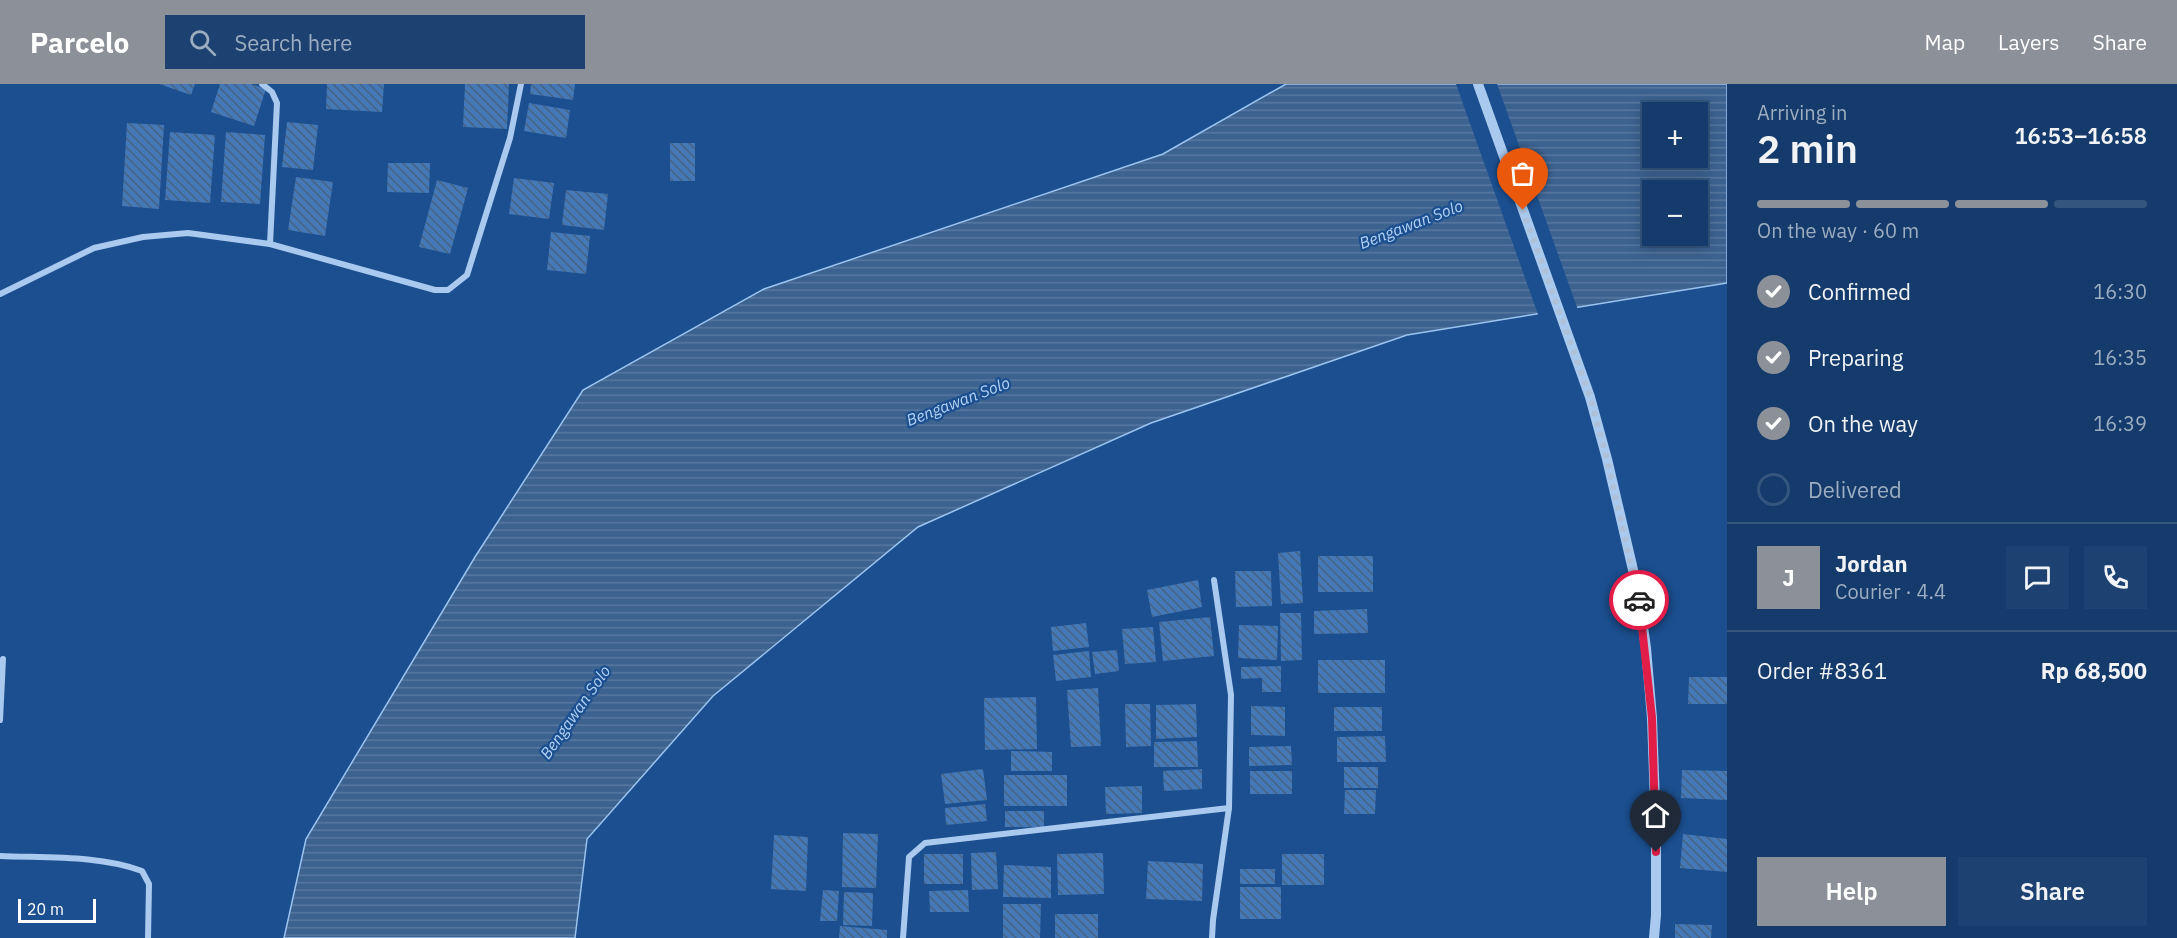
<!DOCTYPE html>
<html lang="en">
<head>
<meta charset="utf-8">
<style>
  :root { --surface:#143b6b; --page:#1d4271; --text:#f1f3f6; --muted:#9dadc1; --line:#33557e; --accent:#8c9099 }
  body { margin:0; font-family:"IBM Plex Sans",sans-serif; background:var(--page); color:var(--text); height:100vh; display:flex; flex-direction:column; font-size:22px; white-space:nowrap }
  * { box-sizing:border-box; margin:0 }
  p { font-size:20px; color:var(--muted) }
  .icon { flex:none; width:33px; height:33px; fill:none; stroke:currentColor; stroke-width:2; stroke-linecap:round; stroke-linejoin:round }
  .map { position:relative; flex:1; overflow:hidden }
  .panel { display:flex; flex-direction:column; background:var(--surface); width:450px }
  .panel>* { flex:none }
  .fabs { position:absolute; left:1642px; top:18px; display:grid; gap:12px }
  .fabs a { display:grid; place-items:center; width:66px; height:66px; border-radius:0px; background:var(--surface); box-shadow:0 3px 15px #0003,0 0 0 2px var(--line); font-size:30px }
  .scale { position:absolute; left:18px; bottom:15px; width:78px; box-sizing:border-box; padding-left:6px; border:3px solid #fff; border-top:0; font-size:16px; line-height:21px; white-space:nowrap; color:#fff; -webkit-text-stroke:4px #1b4f8f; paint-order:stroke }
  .pin { position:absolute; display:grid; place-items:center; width:51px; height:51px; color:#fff; margin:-62px -26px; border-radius:50% 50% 50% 0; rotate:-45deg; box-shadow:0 0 6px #0007 }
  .pin .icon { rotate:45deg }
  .courier { position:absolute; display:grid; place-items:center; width:60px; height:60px; margin:-30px; border:4px solid #e11d48; border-radius:50%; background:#fff; color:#222; box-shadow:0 2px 8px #0007 }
  .summary em { font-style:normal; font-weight:600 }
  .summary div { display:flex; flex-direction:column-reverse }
  .summary { display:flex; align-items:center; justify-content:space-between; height:102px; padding:0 30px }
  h1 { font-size:39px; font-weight:600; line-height:45px }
  .bar { display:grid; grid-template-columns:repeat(4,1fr); gap:9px 6px; align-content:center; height:72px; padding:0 30px }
  .bar i { height:8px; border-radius:4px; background:var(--line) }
  .bar .active { background:var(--accent) }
  .bar p { grid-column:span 4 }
  .line { display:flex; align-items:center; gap:15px; padding:0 30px; border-top:2px solid var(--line) }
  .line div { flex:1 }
  .round { display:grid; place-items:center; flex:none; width:63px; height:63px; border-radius:0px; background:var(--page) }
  ol { padding:0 30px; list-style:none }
  li { display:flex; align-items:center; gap:18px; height:66px }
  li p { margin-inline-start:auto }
  li .icon { padding:6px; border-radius:50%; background:var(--accent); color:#fff; stroke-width:4 }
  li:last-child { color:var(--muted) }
  li i { width:33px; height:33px; border:3px solid var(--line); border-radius:50% }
  .cta { display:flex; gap:12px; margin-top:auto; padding:12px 30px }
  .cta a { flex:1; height:69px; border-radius:0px; background:var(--accent); color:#fff; font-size:24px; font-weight:600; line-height:69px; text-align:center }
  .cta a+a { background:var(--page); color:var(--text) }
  header { display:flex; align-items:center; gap:36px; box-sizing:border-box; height:84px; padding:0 30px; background:var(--accent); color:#fff }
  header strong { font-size:28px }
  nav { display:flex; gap:33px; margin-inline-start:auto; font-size:21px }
  .search { width:420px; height:54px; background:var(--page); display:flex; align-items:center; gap:15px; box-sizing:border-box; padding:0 21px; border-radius:0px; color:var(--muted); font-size:22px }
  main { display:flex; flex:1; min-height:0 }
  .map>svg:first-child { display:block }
  .water { fill:url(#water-rules); stroke:#9cc4f0; stroke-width:1.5; fill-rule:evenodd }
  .pier { fill:#1b4f8f }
  .building { fill:url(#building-back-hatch) }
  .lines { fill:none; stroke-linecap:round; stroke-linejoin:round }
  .minor { stroke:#a9c9ee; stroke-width:6 }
  .tertiary { stroke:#a9c9ee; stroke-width:10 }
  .done { stroke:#afc1d8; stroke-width:6; stroke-dasharray:0 10.8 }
  .route { stroke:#e11d48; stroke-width:8 }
  .labels { text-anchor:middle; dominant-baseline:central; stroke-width:4.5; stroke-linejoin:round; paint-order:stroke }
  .water-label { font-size:16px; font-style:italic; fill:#b5d3f5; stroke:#1b4f8f }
</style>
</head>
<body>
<header>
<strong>Parcelo</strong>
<div class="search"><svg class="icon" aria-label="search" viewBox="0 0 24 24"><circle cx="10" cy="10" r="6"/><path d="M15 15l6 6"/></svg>Search here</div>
<nav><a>Map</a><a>Layers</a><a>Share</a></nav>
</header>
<main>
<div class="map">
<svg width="1727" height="854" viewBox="0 0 1727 854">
  <defs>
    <pattern id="water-rules" width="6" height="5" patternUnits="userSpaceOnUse" patternTransform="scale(1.5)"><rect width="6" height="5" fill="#3c6290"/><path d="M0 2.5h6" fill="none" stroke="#597aa1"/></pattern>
    <pattern id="building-back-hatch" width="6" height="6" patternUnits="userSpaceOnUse" patternTransform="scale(1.5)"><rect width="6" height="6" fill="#4478b7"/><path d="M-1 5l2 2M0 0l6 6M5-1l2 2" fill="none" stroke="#486282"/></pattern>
  </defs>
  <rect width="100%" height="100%" fill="#1b4f8f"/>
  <path class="water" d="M1286,0H1727V199L1407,251L1151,339L918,443L713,612L587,755L575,854H284L306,755L475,473L583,306L764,205L1163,70ZM1653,28H1698V74H1653ZM1653,106H1698V152H1653Z"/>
  <path class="pier" d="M1456,0H1497L1578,226L1539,233Z"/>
  <g class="building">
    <path d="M159,0H195L191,11Z"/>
    <path d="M220,0H251L266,5L254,42L211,28Z"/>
    <path d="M327,0H384L382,28L326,25Z"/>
    <path d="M465,0H509L507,45L463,43Z"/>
    <path d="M531,0H575L573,16L530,10Z"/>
    <path d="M529,19L570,26L566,54L524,47Z"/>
    <path d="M287,38L318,41L313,86L282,83Z"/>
    <path d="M127,39L164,41L159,125L122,122Z"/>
    <path d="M170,48L215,51L210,119L165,116Z"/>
    <path d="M226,48L265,51L260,120L221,118Z"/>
    <rect x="670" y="59" width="25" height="38"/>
    <path d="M388,79H430L429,109L387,108Z"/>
    <path d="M296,93L333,98L325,152L288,146Z"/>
    <path d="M514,94L554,99L549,135L509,130Z"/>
    <path d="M437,96L468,104L450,170L419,163Z"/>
    <path d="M566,106L608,110L604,146L562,141Z"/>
    <path d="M551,148L590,152L586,190L547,186Z"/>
    <path d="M1300,467L1303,519L1281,520L1278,469Z"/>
    <rect x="1318" y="472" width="55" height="36"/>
    <path d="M1235,487H1271L1272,522L1236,523Z"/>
    <path d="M1198,496L1202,523L1152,533L1147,506Z"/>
    <path d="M1367,525L1368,549L1314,550V527Z"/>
    <path d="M1280,529H1301L1302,576L1281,577Z"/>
    <path d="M1210,533L1214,572L1163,577L1159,538Z"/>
    <path d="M1086,539L1089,563L1053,567L1051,543Z"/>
    <path d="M1239,541L1278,542L1277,576L1238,574Z"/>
    <path d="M1153,543L1156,578L1125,580L1122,545Z"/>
    <path d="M1117,566L1119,587L1095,590L1092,568Z"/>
    <path d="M1089,567L1091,593L1056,597L1053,571Z"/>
    <rect x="1318" y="576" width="67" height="33"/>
    <path d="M1281,582V608H1262V594L1241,595V583Z"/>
    <path d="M1689,593H1727V620H1688Z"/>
    <path d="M1098,604L1101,662L1071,663L1067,606Z"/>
    <path d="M1036,613L1037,665L985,666L984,614Z"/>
    <path d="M1125,620H1150L1151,662L1126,663Z"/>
    <path d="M1196,620L1197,653L1156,655V621Z"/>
    <path d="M1251,622L1285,623V652L1251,651Z"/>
    <rect x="1334" y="623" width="48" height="24"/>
    <path d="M1385,652L1386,678H1337V653Z"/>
    <path d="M1197,657L1198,683H1154V658Z"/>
    <path d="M1291,662L1292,681L1249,682V663Z"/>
    <path d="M1011,667L1052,668V687H1011Z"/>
    <rect x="1344" y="683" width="34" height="21"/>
    <path d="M983,685L987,716L945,720L941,690Z"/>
    <path d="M1202,685V705L1164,707L1163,687Z"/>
    <path d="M1682,686L1727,687V716L1681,714Z"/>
    <rect x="1250" y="687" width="42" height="23"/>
    <rect x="1004" y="691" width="63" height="31"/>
    <path d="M1142,702V729L1106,730L1105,703Z"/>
    <path d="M1345,706H1376L1375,730H1344Z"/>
    <path d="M985,720L987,737L946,741L945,724Z"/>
    <rect x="1005" y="727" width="39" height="16"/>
    <path d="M843,749L878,750L876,804L842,803Z"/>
    <path d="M1683,750L1727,755V788L1680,784Z"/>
    <path d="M774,751L808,753L806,807L771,805Z"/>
    <path d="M996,768L998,805L972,806L971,769Z"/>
    <path d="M1103,769L1104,810L1058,811L1057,770Z"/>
    <rect x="924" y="770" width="39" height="30"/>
    <rect x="1282" y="770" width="42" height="31"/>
    <path d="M1148,777L1203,780L1202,817L1146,815Z"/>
    <path d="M1004,781L1051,783V814L1003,813Z"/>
    <rect x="1240" y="785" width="35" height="15"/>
    <rect x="1240" y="803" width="41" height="32"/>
    <path d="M823,806L839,807L837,837H820Z"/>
    <path d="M968,806L969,828H930L929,807Z"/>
    <path d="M844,808L873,809L872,842L843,841Z"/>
    <path d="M1003,820H1041L1040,854H1003Z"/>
    <rect x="1055" y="830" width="43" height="24"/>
    <path d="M1675,840L1712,841L1711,854H1675Z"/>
    <path d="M840,842L887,846V854H839Z"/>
  </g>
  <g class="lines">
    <g class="minor">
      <path d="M262,0L272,8L277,19L270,160"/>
      <path d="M0,210L94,164L143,153L188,149L270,160L435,206H448L467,191L510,54L521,0"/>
      <path d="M0,636L3,575"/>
      <path d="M0,772C45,774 100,771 142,787L149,800L148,854"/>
      <path d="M903,854L909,773L925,759L1229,724"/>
      <path d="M1212,854L1213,836L1229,724L1231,611L1214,496"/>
    </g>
    <path class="tertiary" d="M1478,0L1590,313L1607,375L1638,507L1646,564L1652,634L1656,747V831L1654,854"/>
  </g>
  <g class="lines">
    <path class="done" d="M1523,126L1590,313L1607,375L1639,516"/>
    <path class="route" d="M1639,516L1652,634L1656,768"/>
  </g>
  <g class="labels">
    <g class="water-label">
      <text transform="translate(1411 140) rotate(-21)">Bengawan Solo</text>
      <text transform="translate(958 317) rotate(-21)">Bengawan Solo</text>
      <text transform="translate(575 628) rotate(-55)">Bengawan Solo</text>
    </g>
  </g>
</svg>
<div class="fabs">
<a>+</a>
<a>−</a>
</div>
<div class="scale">20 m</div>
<div class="pin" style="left:1523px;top:126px;background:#ea580c"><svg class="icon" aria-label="bag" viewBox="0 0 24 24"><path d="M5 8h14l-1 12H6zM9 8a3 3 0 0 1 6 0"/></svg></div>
<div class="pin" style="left:1656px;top:768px;background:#1f2937"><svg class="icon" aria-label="home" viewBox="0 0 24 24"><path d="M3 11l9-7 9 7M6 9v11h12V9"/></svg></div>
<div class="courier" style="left:1639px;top:516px"><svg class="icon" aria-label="car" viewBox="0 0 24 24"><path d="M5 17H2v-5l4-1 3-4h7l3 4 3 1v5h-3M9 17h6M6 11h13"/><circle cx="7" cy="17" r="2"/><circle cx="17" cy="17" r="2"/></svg></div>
</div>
<section class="panel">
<div class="summary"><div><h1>2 min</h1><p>Arriving in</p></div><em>16:53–16:58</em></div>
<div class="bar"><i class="active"></i><i class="active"></i><i class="active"></i><i></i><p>On the way · 60 m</p></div>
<ol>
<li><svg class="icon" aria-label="check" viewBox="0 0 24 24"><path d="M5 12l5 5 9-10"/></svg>Confirmed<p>16:30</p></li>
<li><svg class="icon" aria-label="check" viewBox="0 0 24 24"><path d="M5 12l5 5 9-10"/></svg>Preparing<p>16:35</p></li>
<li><svg class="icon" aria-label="check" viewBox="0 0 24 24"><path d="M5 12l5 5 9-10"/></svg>On the way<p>16:39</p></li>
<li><i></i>Delivered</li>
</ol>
<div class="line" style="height:108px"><b class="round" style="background:var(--accent);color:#fff">J</b><div><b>Jordan</b><p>Courier · 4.4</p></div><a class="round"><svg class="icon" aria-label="chat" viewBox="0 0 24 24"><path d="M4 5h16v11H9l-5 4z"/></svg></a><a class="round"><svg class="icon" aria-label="phone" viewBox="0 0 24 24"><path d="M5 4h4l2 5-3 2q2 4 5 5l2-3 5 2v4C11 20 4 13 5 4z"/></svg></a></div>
<div class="line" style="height:78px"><div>Order #8361</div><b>Rp 68,500</b></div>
<div class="cta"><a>Help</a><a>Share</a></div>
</section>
</main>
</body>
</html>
